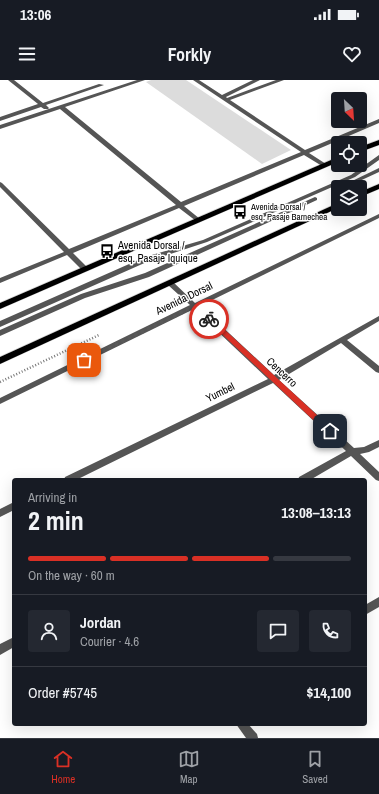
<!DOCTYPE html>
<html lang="en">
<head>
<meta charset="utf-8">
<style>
  :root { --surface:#171b24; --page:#242831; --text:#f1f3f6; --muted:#9ea1a6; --line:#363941; --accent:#d93025 }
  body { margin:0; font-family:"Archivo Narrow",sans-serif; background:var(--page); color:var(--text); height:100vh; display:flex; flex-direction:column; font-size:15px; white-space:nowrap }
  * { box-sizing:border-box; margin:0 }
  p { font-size:13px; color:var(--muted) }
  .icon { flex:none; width:22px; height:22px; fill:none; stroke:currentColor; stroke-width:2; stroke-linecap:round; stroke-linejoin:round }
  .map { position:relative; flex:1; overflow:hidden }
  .side { position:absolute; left:12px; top:398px; width:355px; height:248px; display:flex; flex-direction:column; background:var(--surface); border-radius:4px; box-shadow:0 4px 16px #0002 }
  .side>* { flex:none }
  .needle { width:26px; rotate:155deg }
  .tools { position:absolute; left:331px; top:12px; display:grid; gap:8px }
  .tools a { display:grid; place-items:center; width:36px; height:36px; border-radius:4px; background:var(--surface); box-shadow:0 4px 16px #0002; font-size:20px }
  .pin { position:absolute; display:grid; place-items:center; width:34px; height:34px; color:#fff; margin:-17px; border-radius:8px; box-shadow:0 2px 6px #0006 }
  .courier { position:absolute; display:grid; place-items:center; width:40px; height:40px; margin:-20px; border:3px solid #d93025; border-radius:50%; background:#fff; color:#222; box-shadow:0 1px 5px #0007 }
  .headline em { font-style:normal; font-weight:800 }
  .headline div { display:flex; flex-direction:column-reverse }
  .headline { display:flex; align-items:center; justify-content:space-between; height:68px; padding:0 16px }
  h1 { font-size:26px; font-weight:800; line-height:30px }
  .bar { display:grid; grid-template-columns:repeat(4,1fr); gap:6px 4px; align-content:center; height:48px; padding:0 16px }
  .bar i { height:5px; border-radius:3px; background:var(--line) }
  .bar .active { background:var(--accent) }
  .bar p { grid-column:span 4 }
  .line { display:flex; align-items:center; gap:10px; padding:0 16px; border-top:1px solid var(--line) }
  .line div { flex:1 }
  .round { display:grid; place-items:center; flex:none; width:42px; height:42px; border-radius:4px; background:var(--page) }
  .status { display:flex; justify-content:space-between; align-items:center; height:28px; padding:0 20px; background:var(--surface); direction:ltr }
  .status svg { height:11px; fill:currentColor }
  header { display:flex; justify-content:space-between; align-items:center; height:52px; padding:0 16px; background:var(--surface); font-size:18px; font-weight:800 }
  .tabs { display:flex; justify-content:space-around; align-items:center; height:56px; border-top:1px solid var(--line); background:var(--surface); font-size:11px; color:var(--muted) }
  .tabs a { display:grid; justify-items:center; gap:2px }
  .tabs .active { color:var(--accent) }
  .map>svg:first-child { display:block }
  .green { fill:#dcdcdc }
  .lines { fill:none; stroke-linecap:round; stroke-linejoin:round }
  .primary-casing { stroke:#dbdbdb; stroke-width:1 }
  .path { stroke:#777; stroke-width:2.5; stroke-dasharray:1 2; stroke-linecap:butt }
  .service { fill:#555; fill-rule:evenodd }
  .minor { fill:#555; fill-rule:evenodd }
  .primary { fill:#000; fill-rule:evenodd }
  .route { fill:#d93025 }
  .done { stroke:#595959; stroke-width:4; stroke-dasharray:0 7.2 }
  .labels { text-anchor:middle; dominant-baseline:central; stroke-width:3; stroke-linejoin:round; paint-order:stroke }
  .far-poi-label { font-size:9px; fill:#000; stroke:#fff; text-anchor:start }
  .poi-label { font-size:11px; fill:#000; stroke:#fff; text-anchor:start }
  .street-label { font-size:11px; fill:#000; stroke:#fff }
</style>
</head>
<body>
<div class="status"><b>13:06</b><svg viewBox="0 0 49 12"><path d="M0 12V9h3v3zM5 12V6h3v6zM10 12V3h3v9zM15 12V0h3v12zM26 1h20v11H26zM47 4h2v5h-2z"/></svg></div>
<header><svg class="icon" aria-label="menu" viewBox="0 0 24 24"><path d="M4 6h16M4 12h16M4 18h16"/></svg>Forkly<svg class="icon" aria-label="heart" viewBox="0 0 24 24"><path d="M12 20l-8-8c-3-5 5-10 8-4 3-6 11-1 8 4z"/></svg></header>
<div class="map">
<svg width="379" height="658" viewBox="0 0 379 658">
  <rect width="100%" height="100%" fill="#fff"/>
  <path class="green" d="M151,0H186L291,70L262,84L146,2Z"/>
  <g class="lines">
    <defs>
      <g id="primary">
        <path d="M379,60V65L360,72V67Z"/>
        <path d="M338,77V82L0,229V223Z"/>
        <path d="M379,104V109L360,117V112Z"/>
        <path d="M338,123V128L0,284V277Z"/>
      </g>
    </defs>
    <use href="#primary" class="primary-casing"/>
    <path class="path" d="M0,302L99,255"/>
    <g class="service">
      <path d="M379,75V80L355,97L207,162L149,181L0,247V241L145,177L203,160L351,95Z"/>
      <path d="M379,88V92L353,104H349L348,103Z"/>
      <path d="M315,117L317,118V120L149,197L85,218L0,256V250L81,214L145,193Z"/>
    </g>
    <g class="minor">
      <path d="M8,0H14L43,23L99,4L104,5L46,25L49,28L48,29H44L41,27L0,41V37L38,24Z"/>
      <path d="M137,0H145L65,27L181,122L301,72L193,0H199L222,15L253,0H260L226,17L227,18L276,0H284L230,20L305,70L379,39V43L309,73L326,84V86H322L304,75L184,126L200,139V141H196L179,128L73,173L87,187V191H83L67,175L0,203V198L64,172L0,107V102L2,103L69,169L176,125L60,29L0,49V45Z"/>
      <path d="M379,134V138L200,226L274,295L379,236V241L347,260L379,286V293L376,292L341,263L279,300L354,368L364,367L379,360V367L369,372L360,374L379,392V401L376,400L351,376L310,400H298L299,397L346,371L273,303L76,400H64L65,397L268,299L194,229L0,324V318L190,225L168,205L167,203L168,201H172L195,223Z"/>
      <path d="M14,422V430L0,437V429Z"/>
      <path d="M379,517V527L365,535V525Z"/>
      <path d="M14,557V567L0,575V564Z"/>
      <path d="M236,644H248L257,654L258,658H246Z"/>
    </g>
    <use href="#primary" class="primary"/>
  </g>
  <path class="route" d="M207,237H211L332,349V353H327L207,240Z"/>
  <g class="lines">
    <path class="done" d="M84,280L195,226L209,239"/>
  </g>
  <defs>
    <symbol id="bus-bare" viewBox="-9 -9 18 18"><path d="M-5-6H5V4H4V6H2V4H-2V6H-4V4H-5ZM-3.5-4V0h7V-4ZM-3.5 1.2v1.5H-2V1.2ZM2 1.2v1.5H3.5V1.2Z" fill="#000" stroke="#fff" stroke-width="2.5" paint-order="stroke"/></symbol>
  </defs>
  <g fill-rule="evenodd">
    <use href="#bus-bare" x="230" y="122" width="20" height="20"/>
    <use href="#bus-bare" x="97" y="161" width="20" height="20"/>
  </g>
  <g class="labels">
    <g class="far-poi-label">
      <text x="251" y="127">Avenida Dorsal /<tspan x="251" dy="10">esq. Pasaje Barnechea</tspan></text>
    </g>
    <g class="poi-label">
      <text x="118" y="165">Avenida Dorsal /<tspan x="118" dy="13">esq. Pasaje Iquique</tspan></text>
    </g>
    <g class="street-label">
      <text transform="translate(184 218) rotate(-26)">Avenida Dorsal</text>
      <text transform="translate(282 292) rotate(43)">Cencerro</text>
      <text transform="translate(220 312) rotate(-26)">Yumbel</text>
    </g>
  </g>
</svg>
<div class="tools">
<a><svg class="needle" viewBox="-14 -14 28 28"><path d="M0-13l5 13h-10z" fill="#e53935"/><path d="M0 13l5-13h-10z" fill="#9ea1a6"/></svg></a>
<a><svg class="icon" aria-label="locate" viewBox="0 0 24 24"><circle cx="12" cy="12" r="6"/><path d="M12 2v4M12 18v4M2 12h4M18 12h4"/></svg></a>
<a><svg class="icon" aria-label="layers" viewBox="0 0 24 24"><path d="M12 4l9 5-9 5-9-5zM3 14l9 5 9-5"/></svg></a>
</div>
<div class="pin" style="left:84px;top:280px;background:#ea580c"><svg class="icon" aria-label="bag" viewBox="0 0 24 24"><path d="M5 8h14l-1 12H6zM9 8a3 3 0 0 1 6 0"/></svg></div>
<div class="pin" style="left:330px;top:351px;background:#1f2937"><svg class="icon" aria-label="home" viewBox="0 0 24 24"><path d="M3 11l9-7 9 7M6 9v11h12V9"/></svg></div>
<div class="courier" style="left:209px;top:239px"><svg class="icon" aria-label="bike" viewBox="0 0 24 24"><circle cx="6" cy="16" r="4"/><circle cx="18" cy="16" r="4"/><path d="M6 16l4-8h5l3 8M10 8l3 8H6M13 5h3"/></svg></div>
<section class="side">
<div class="headline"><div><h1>2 min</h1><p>Arriving in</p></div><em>13:08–13:13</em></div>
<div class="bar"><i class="active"></i><i class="active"></i><i class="active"></i><i></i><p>On the way · 60 m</p></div>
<div class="line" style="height:72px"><a class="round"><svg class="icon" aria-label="person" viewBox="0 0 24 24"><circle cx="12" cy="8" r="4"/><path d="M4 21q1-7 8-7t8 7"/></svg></a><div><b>Jordan</b><p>Courier · 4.6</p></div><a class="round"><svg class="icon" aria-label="chat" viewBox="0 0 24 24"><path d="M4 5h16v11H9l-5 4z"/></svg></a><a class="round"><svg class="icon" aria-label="phone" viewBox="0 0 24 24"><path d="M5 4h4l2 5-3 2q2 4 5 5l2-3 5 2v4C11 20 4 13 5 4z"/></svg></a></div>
<div class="line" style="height:52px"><div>Order #5745</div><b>$14,100</b></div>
</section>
</div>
<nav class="tabs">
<a class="active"><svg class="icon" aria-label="home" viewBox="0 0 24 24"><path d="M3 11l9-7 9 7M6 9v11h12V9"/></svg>Home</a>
<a><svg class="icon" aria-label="map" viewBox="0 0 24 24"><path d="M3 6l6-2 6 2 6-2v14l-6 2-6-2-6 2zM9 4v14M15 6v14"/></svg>Map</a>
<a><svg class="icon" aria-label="saved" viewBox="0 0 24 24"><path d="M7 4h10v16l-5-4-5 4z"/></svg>Saved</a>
</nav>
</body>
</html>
